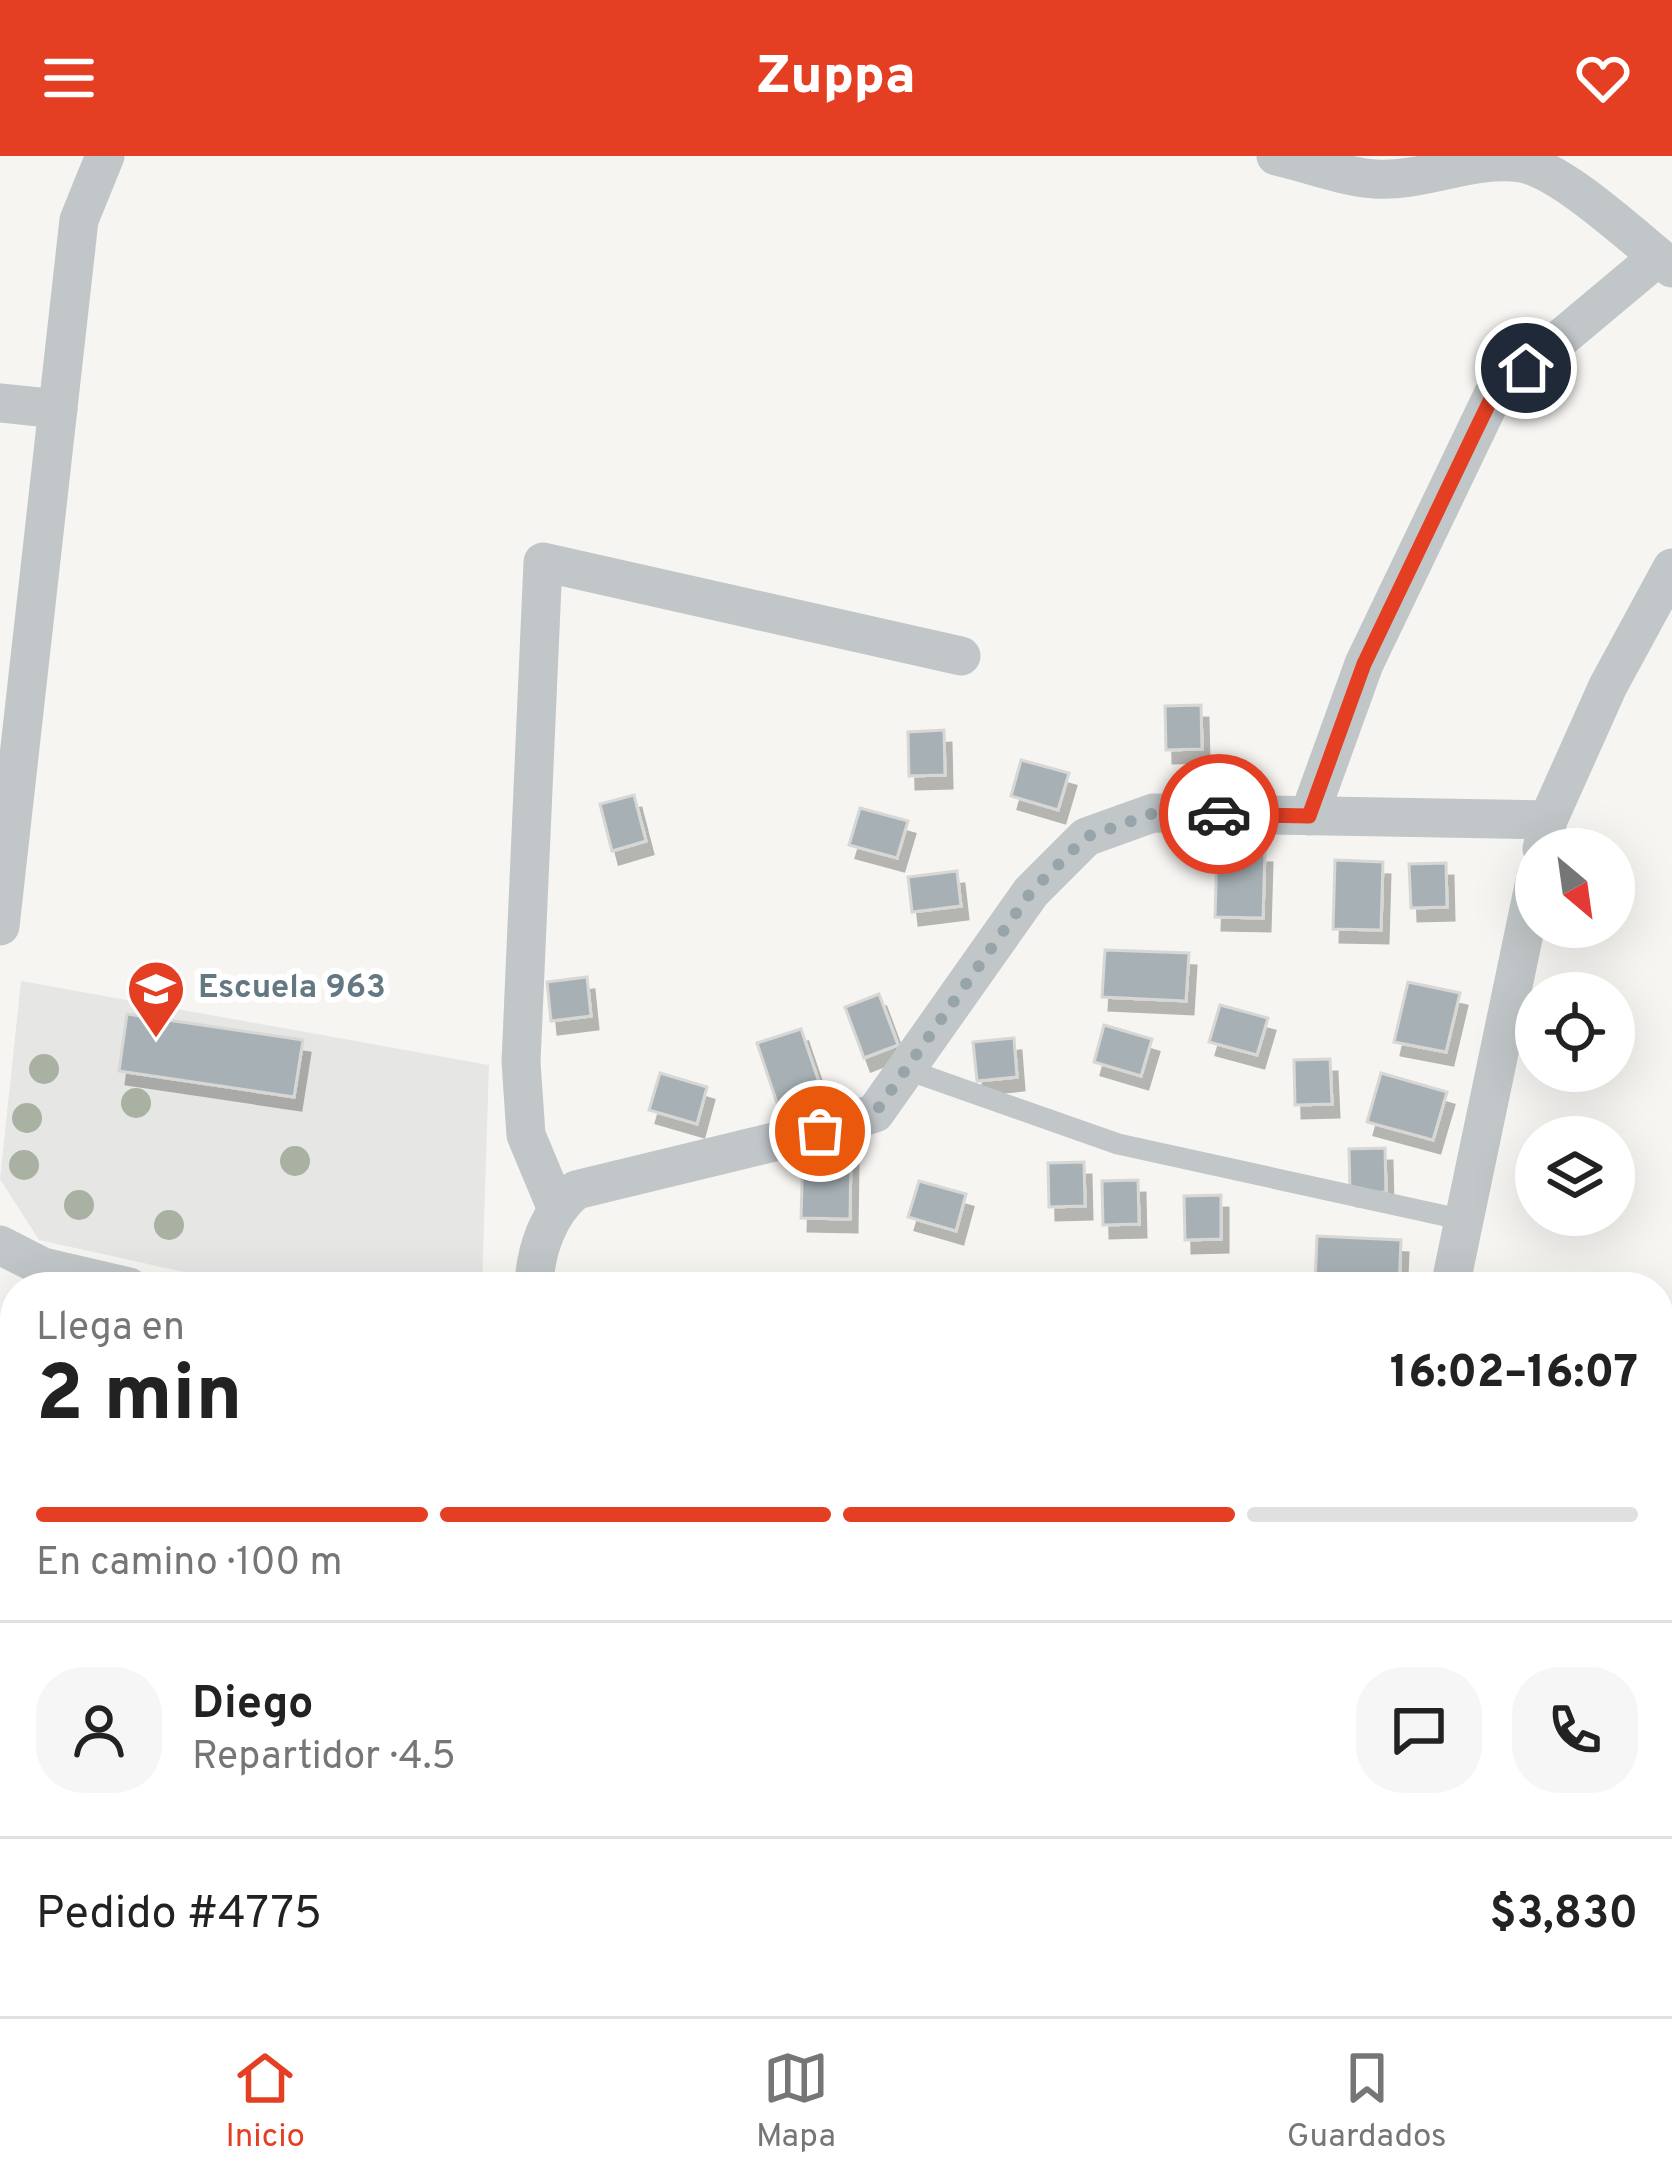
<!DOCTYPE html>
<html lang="es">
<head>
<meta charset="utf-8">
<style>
  :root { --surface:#fff; --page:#f6f6f6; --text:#222; --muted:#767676; --line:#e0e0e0; --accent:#e43f23 }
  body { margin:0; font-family:Overpass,sans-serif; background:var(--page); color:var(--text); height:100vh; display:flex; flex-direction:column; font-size:45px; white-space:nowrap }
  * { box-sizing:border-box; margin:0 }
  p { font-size:39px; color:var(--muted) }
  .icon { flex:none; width:66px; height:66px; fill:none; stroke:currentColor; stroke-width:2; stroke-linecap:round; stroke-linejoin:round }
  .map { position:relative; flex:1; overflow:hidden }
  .side { position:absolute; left:0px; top:1116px; width:1674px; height:744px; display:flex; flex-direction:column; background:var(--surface); border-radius:48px 48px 0 0; box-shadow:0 12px 48px #0002 }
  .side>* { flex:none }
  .needle { width:78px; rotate:151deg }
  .fabs { position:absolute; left:1515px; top:672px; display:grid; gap:24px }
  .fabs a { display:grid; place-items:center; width:120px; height:120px; border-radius:50%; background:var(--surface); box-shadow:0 12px 48px #0002; font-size:60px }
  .pin { position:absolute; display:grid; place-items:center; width:102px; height:102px; color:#fff; margin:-51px; border:6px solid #fff; border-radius:50%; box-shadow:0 3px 12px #0007 }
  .courier { position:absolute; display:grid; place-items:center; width:120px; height:120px; margin:-60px; border:9px solid #e43f23; border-radius:50%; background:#fff; color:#222; box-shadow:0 3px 15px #0007 }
  .head em { font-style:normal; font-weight:800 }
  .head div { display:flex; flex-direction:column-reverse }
  .head { display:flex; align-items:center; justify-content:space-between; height:204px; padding:0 36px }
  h1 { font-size:78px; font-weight:800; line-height:90px }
  .bar { display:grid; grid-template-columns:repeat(4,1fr); gap:18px 12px; align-content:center; height:144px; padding:0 36px }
  .bar i { height:15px; border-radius:9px; background:var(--line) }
  .bar .current { background:var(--accent) }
  .bar p { grid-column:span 4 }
  .line { display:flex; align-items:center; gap:30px; padding:0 36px; border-top:3px solid var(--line) }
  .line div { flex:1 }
  .round { display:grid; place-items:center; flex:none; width:126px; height:126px; border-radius:48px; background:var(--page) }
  header { display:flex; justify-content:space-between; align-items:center; height:156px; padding:0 36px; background:var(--accent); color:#fff; font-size:54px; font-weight:800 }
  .dock { display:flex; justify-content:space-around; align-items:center; height:168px; border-top:3px solid var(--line); background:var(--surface); font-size:33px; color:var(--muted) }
  .dock a { display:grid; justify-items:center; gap:6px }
  .dock .current { color:var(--accent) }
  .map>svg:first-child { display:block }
  .built { fill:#e6e7e5 }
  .building { fill:#a7b1b5; stroke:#d7d7d5; stroke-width:3; filter:url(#shadow) }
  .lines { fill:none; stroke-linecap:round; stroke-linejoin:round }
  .lane { stroke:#c1c6c8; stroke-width:21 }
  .street { stroke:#c1c6c8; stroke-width:39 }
  .tree { fill:#a9b1a3 }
  .done { stroke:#97a4aa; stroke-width:12; stroke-dasharray:0 21.6 }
  .route { stroke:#e43f23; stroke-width:15 }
  .labels { text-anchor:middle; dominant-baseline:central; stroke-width:12; stroke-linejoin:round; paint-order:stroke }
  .poi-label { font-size:33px; font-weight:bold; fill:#647883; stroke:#fff; text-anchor:start }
</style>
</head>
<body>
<header><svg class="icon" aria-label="menu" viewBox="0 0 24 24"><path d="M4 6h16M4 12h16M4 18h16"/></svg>Zuppa<svg class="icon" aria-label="heart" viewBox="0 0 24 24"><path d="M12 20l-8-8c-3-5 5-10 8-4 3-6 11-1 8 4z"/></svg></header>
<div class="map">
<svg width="1672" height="1860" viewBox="0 0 1672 1860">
  <defs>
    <filter id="shadow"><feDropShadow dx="7" dy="13" stdDeviation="0" flood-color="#0004"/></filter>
  </defs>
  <rect width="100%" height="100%" fill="#f6f5f2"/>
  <path class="built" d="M21,825L489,909L482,1131H252L39,1084L0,1023Z"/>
  <g class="building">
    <path d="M1201,549L1202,593L1166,594L1165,550Z"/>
    <path d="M944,574L945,619L909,620L908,576Z"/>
    <path d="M1021,604L1069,617L1058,654L1011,640Z"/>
    <path d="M634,639L646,685L612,695L600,648Z"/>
    <path d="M860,652L908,665L897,702L849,689Z"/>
    <path d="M1217,693L1265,694L1263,762L1215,761Z"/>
    <path d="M1335,704L1383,706L1381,774L1333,773Z"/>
    <path d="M1446,707L1447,751L1411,752L1409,708Z"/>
    <path d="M957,715L961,750L912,756L908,721Z"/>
    <path d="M1105,794L1189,797L1186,845L1102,841Z"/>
    <path d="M587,821L591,860L551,865L547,826Z"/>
    <path d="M1408,826L1460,837L1446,896L1394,886Z"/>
    <path d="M879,838L898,889L864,902L845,851Z"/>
    <path d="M1220,849L1268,862L1257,899L1209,886Z"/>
    <path d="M127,858L303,884L294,941L119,915Z"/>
    <path d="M1104,869L1152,883L1141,920L1094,906Z"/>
    <path d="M801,873L823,938L779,953L757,887Z"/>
    <path d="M1014,882L1017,921L977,925L973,886Z"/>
    <path d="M1330,903L1332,948L1295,949L1294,904Z"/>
    <path d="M660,917L707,931L697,968L649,954Z"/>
    <path d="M1381,917L1447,936L1433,984L1367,966Z"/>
    <path d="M1385,992L1386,1036L1350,1037L1349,993Z"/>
    <path d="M803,994L851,995L850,1063L801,1062Z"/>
    <path d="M1084,1006L1085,1050L1049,1051L1048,1007Z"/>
    <path d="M1138,1024L1139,1068L1103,1069L1102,1025Z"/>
    <path d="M919,1025L966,1038L956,1075L908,1061Z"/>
    <path d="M1221,1039V1083L1185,1084L1184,1040Z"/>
    <path d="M1317,1080L1401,1084L1399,1131L1315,1128Z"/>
  </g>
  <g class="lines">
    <path class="lane" d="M908,914L1118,988L1464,1064"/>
    <g class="street">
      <path d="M1276,0C1308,7 1343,21 1375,23C1425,26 1472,0 1521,7C1563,14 1636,84 1672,112"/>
      <path d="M0,247L58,253"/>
      <path d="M1309,660L1364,508L1493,239L1658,101"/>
      <path d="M1542,693L1548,664L1608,530L1672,412"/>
      <path d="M0,770L79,64L105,0"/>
      <path d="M556,1051L526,979L521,906L543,406L961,500"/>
      <path d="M0,1089L43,1111L129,1131"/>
      <path d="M534,1131C535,1095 548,1057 576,1034L819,975L875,957L1031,736L1086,681L1153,657L1548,664"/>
      <path d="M1450,1131L1536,720"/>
      <path d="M1430,1845L1434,1860"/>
      <path d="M857,1860L858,1845"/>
    </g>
  </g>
  <g class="tree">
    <circle cx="44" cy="913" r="15"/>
    <circle cx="136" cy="947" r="15"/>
    <circle cx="27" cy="962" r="15"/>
    <circle cx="295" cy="1005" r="15"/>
    <circle cx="24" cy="1009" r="15"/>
    <circle cx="79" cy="1049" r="15"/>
    <circle cx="169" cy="1069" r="15"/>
  </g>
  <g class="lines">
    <path class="done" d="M820,975L875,957L1031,736L1086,681L1154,657L1219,658"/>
    <path class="route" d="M1219,658L1309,660L1364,508L1474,278L1493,239L1526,212"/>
  </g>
  <defs>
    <symbol id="school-pin" viewBox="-11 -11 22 30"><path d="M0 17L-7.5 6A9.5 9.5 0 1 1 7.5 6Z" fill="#e43f23" stroke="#fff"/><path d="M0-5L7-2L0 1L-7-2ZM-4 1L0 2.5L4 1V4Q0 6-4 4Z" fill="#fff"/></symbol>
  </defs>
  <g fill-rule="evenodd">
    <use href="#school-pin" x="123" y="800" width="66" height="90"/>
  </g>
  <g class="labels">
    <g class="poi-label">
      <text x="198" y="833">Escuela 963</text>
    </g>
  </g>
</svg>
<div class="fabs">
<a><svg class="needle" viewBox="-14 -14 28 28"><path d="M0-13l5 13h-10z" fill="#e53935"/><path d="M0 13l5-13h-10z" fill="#767676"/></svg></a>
<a><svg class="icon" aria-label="locate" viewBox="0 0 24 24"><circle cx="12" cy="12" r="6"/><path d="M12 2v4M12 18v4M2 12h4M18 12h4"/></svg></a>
<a><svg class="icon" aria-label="layers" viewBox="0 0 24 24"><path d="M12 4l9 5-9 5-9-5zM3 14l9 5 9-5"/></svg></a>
</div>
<div class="pin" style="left:820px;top:975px;background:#ea580c"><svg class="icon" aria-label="bag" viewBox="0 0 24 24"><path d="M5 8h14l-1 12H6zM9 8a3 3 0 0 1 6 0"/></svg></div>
<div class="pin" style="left:1526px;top:212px;background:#1f2937"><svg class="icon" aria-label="home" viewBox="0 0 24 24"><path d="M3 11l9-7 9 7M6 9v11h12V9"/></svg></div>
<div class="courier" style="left:1219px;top:658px"><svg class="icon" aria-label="car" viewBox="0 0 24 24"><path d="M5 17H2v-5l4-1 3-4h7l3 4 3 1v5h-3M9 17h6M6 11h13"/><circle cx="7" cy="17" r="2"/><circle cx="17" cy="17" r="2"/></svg></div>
<section class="side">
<div class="head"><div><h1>2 min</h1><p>Llega en</p></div><em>16:02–16:07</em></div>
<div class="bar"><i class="current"></i><i class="current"></i><i class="current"></i><i></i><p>En camino · 100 m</p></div>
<div class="line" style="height:216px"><a class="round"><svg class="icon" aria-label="person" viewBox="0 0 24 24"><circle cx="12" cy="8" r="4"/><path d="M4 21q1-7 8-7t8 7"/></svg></a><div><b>Diego</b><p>Repartidor · 4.5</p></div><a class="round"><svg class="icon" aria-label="chat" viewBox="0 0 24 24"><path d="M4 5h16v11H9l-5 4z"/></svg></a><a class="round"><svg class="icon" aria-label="phone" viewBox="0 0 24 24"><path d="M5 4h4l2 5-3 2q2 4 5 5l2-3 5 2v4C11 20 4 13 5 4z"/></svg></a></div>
<div class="line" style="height:156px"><div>Pedido #4775</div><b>$3,830</b></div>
</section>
</div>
<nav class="dock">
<a class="current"><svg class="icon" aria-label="home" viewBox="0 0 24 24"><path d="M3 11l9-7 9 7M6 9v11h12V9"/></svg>Inicio</a>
<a><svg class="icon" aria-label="map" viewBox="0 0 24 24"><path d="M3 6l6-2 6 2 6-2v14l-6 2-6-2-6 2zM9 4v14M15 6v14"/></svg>Mapa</a>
<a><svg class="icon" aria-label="saved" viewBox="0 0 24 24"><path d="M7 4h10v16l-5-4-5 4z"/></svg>Guardados</a>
</nav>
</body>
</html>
